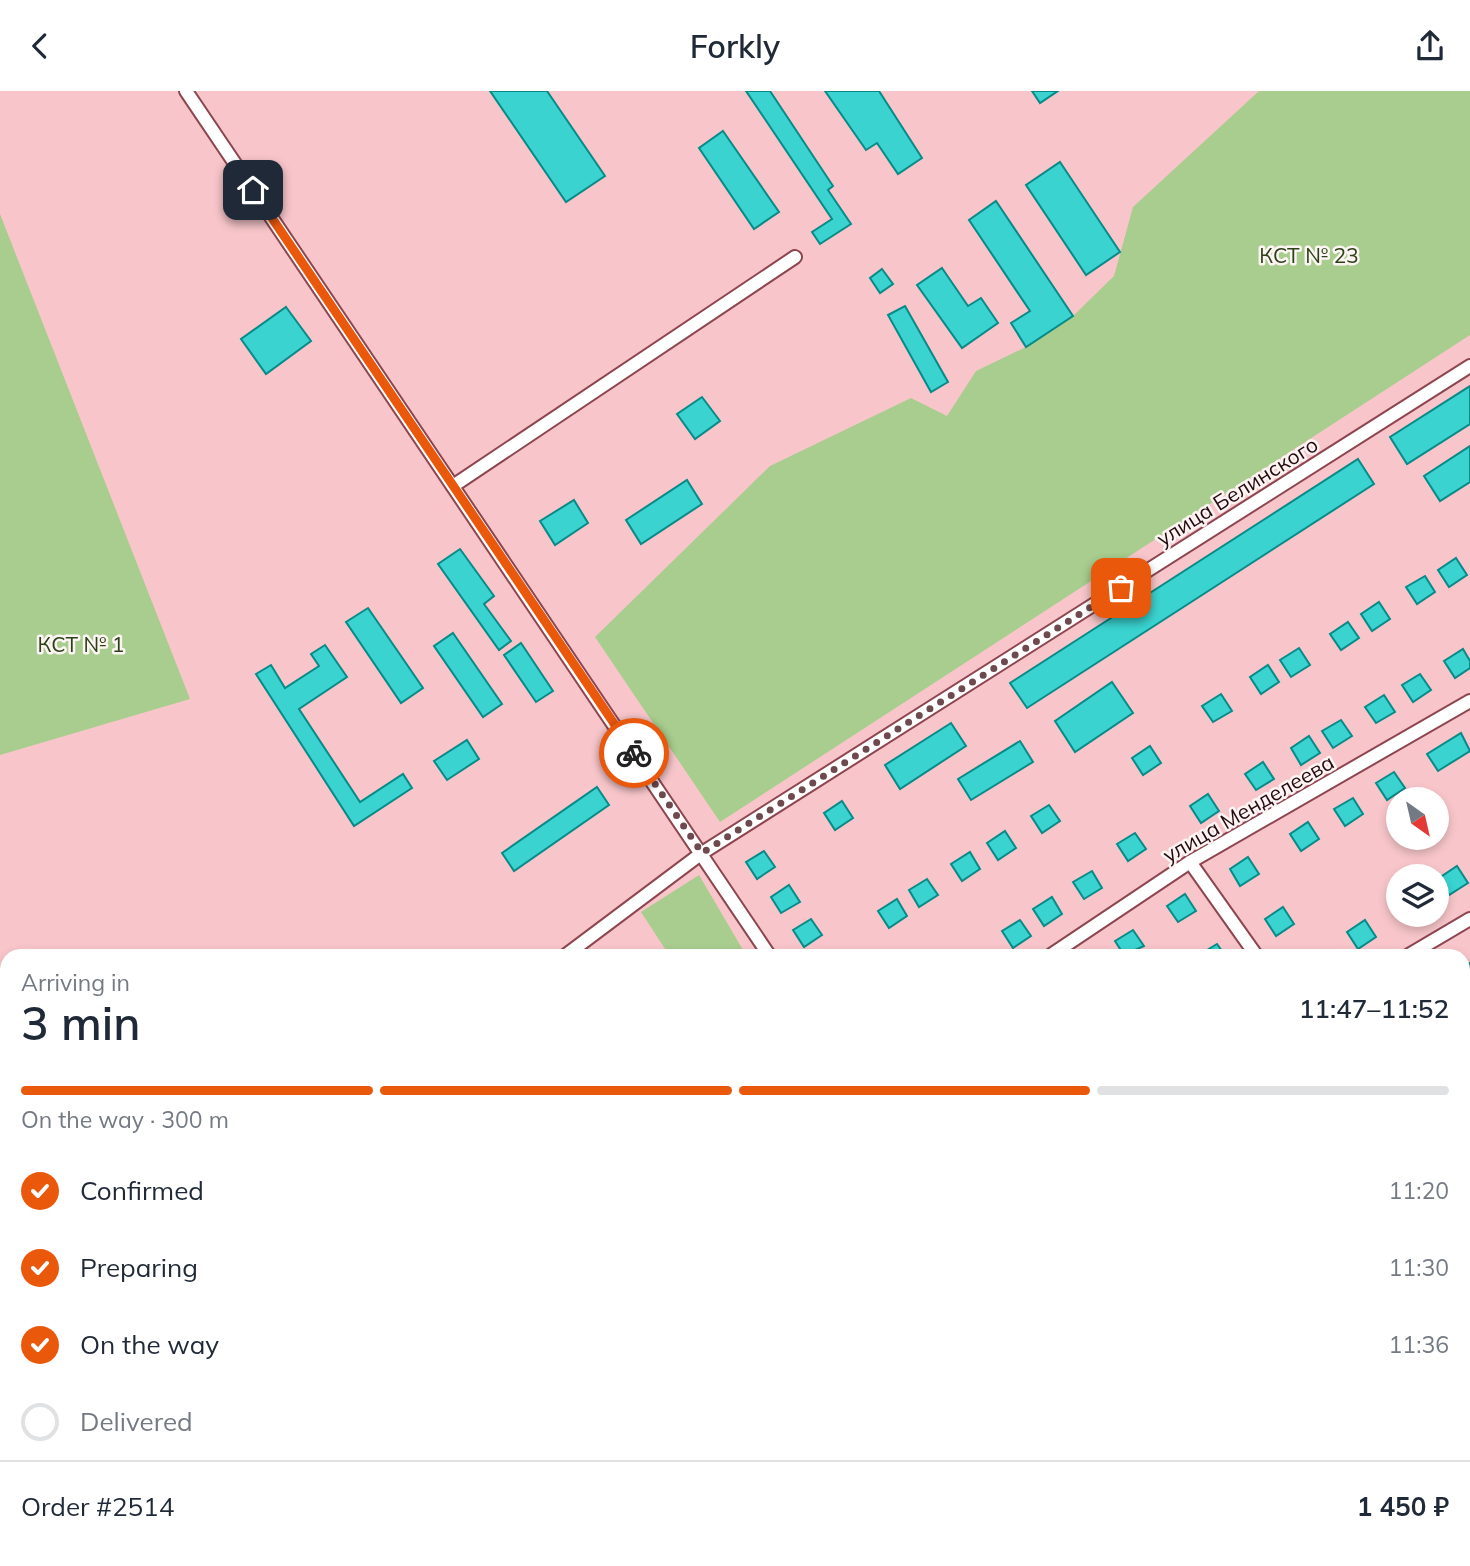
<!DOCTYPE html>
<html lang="en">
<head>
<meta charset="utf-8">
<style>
  :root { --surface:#fff; --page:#f2f2f3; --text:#1f2937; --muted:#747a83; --line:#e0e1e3; --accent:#ea580c }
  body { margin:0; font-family:Mulish,sans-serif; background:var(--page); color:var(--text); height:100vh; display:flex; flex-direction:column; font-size:26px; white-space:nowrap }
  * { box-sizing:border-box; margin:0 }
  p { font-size:23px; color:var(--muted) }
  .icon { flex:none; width:38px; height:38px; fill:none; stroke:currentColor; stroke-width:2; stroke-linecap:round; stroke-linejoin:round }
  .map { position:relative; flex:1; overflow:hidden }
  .details { position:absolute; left:0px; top:858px; width:1470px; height:618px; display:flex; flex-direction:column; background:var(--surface); border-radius:21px 21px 0 0; box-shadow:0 4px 10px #0003 }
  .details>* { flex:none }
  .needle { width:46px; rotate:146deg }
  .fabs { position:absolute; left:1386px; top:696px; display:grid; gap:14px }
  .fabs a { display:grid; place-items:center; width:63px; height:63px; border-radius:50%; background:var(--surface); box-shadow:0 4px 10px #0003; font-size:35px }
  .pin { position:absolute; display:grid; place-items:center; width:60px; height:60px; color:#fff; margin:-30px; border-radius:14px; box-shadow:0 4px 10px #0006 }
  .courier { position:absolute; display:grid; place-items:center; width:70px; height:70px; margin:-35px; border:5px solid #ea580c; border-radius:50%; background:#fff; color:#222; box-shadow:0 2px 9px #0007 }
  .head em { font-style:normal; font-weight:600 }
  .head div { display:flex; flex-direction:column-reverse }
  .head { display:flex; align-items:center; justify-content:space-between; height:119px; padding:0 21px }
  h1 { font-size:46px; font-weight:600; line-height:52px }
  .bar { display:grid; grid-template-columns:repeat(4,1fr); gap:10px 7px; align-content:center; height:84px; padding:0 21px }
  .bar i { height:9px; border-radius:5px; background:var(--line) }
  .bar .selected { background:var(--accent) }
  .bar p { grid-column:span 4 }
  .line { display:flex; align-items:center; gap:18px; padding:0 21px; border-top:2px solid var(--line) }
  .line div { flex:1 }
  ol { padding:0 21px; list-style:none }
  li { display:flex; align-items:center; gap:21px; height:77px }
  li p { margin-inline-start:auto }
  li .icon { padding:7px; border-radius:50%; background:var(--accent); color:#fff; stroke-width:4 }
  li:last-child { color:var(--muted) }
  li i { width:38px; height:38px; border:4px solid var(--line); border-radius:50% }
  header { display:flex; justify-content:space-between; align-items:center; height:91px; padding:0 21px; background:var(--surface); font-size:32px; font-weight:600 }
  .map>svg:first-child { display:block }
  .green { fill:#a8cd8e }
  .building { fill:#3ad3d0; stroke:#088a88; stroke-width:2 }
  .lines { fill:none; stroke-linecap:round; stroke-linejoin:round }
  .street-casing { stroke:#8d4650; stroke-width:16 }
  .street { stroke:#fff; stroke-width:12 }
  .rail-casing { stroke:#795458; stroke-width:7 }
  .rail { stroke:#fcf3f3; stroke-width:4.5; stroke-dasharray:13; stroke-linecap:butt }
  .done { stroke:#6e4a4f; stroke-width:7; stroke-dasharray:0 12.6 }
  .route { stroke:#ea580c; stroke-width:9 }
  .labels { text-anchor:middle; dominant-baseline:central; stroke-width:5; stroke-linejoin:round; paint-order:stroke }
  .park-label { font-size:21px; fill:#2b4217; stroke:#fcf3f3 }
  .street-label { font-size:21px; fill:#24080d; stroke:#fcf3f3 }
</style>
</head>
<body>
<header><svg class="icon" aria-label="back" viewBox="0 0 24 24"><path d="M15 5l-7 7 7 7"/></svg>Forkly<svg class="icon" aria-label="share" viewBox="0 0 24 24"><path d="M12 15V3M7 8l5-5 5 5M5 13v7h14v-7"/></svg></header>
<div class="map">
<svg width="1470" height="1475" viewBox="0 0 1470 1475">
  <rect width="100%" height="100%" fill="#f8c6ca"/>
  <g class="green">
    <path d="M1259,0H1470V244L720,731L595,546L770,375L911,307L947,325L976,280L1026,256L1073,225L1114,185L1133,116Z"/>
    <path d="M0,123L190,608L0,664Z"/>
    <path d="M699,784L746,864H669L641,821Z"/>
    <path d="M267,1468H470L475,1475H271Z"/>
    <path d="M594,1468H710L711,1475H589Z"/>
    <path d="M820,1468H915L908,1475H818Z"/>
  </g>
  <g class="building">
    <path d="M490,0H547L605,85L566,111Z"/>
    <path d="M746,0H770L833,95L828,99L851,133L820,153L812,141L832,128Z"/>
    <path d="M825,0H879L922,67L898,83L877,52L866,59Z"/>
    <path d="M1032,0H1058L1040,12Z"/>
    <path d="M723,40L779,121L754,138L699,57Z"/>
    <path d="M1060,71L1120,161L1086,184L1026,94Z"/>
    <path d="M996,110L1073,225L1026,256L1011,232L1030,220L969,129Z"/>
    <path d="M942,177L968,215L981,207L998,232L962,257L917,194Z"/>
    <path d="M882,178L893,193L880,202L870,187Z"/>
    <path d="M905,215L948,291L931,301L888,224Z"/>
    <path d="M286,216L311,250L266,283L241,248Z"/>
    <path d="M1470,295V333L1407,373L1390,346Z"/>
    <path d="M702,306L720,330L695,348L677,323Z"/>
    <path d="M1470,355V391L1440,410L1424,385Z"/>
    <path d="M1358,368L1374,393L1027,617L1010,592Z"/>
    <path d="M687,389L702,413L641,453L626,429Z"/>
    <path d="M574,409L588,432L555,454L540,430Z"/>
    <path d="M460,458L494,505L484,513L511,550L499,559L438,473Z"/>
    <path d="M1456,467L1467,484L1449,496L1438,479Z"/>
    <path d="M1425,485L1435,501L1417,513L1406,496Z"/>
    <path d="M1379,511L1390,528L1372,540L1361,523Z"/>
    <path d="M368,517L423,597L401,612L346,531Z"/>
    <path d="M1348,531L1359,547L1341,559L1330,543Z"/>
    <path d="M453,542L502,613L483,626L434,555Z"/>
    <path d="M521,552L553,600L536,611L504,564Z"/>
    <path d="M325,554L347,586L299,618L360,711L403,683L412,697L354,735L256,583L271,574L285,597L319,575L311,563Z"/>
    <path d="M1299,557L1310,574L1291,586L1280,569Z"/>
    <path d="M1463,558L1470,570V577L1455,587L1444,570Z"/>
    <path d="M1268,574L1279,591L1261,603L1250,586Z"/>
    <path d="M1420,583L1431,599L1413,611L1402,594Z"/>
    <path d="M1112,591L1133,622L1075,661L1055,630Z"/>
    <path d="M1221,603L1232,620L1213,631L1202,615Z"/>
    <path d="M1384,604L1395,621L1376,632L1365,616Z"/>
    <path d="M1341,629L1352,645L1333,657L1322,640Z"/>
    <path d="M951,632L966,655L900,698L885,674Z"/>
    <path d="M1461,642L1470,660L1438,680L1427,663Z"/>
    <path d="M1309,645L1320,662L1301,674L1291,657Z"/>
    <path d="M467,649L479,668L447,689L434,670Z"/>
    <path d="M1020,650L1033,671L971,709L958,688Z"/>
    <path d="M1150,655L1161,672L1143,684L1132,667Z"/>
    <path d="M1263,671L1274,688L1256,699L1245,683Z"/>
    <path d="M1394,681L1405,697L1387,709L1376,692Z"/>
    <path d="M597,696L609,714L514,780L502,762Z"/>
    <path d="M1208,703L1219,720L1201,732L1190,715Z"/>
    <path d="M1353,707L1363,723L1345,735L1334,718Z"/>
    <path d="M842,710L853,727L835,739L824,722Z"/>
    <path d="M1049,714L1060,730L1042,742L1031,725Z"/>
    <path d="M1308,731L1319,748L1301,760L1290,743Z"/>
    <path d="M1005,740L1016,757L998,769L987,752Z"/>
    <path d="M1135,742L1146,758L1128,770L1117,753Z"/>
    <path d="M764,760L775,776L757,788L746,771Z"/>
    <path d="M970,761L980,778L962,790L951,773Z"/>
    <path d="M1248,766L1259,783L1240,795L1230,778Z"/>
    <path d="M1457,775L1468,792L1449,804L1439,787Z"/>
    <path d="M1092,780L1102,797L1084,808L1073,791Z"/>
    <path d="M927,788L938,804L919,816L909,799Z"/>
    <path d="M789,794L800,811L781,822L771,806Z"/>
    <path d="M1185,803L1196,820L1178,831L1167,815Z"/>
    <path d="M1052,806L1062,823L1044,835L1033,818Z"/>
    <path d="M897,808L907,825L889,837L878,820Z"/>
    <path d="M1283,816L1294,833L1276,845L1265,828Z"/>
    <path d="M811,828L822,844L804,856L793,839Z"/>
    <path d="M1020,829L1031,845L1013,857L1002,840Z"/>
    <path d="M1365,829L1376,846L1358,858L1347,841Z"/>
    <path d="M1133,839L1144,855L1124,864L1115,850Z"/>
    <path d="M1217,853L1225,864H1199Z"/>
    <path d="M1470,872V903L1463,908V876Z"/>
    <path d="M1463,1076L1470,1086V1135L1463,1124Z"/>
    <path d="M1470,1230V1254L1463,1258V1234Z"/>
    <path d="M1464,1351L1470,1360V1371L1463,1376Z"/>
    <path d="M1470,1454V1475H1444L1442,1473L1449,1468H1463V1459Z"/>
    <path d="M1046,1468H1088L1093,1475H1050Z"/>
    <path d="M1228,1468H1242L1247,1475H1225L1223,1472Z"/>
  </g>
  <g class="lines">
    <defs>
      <g id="street">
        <path d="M186,0L769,864"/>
        <path d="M453,395L795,166"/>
        <path d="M1190,771L1256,864"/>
        <path d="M566,864L702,762L1470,275"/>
        <path d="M1051,864L1190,771L1470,610"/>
        <path d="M1409,864L1470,828"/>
        <path d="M1463,1173L1470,1182"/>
        <path d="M1463,1205L1470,1200"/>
        <path d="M1463,1415L1470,1410"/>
        <path d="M510,1468L515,1475"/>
        <path d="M1171,1468L1176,1475"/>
        <path d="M1372,1475L1382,1468"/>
      </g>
    </defs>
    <use href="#street" class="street-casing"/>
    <use href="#street" class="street"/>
    <defs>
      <g id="rail">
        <path d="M0,1141L7,1152"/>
        <path d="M221,1468L226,1475"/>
      </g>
    </defs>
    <use href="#rail" class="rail-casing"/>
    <use href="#rail" class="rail"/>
  </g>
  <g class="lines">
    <path class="done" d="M634,662L702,762L1121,497"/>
    <path class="route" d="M253,99L634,662"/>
  </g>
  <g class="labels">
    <g class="park-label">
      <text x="1309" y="164">КСТ № 23</text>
      <text x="81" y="553">КСТ № 1</text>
    </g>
    <g class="street-label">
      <text transform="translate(1237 400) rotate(-32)">улица Белинского</text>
      <text transform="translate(1248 717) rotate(-30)">улица Менделеева</text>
    </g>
  </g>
</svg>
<div class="fabs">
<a><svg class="needle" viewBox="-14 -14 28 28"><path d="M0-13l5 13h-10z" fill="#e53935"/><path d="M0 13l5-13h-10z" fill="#747a83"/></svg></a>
<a><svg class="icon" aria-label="layers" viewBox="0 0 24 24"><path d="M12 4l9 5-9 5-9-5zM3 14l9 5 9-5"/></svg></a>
</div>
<div class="pin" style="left:1121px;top:497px;background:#ea580c"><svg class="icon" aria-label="bag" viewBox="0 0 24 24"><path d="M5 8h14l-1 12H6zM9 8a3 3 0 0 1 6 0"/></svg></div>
<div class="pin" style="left:253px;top:99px;background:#1f2937"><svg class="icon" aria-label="home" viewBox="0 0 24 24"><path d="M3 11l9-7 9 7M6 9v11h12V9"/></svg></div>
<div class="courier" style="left:634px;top:662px"><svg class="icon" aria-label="bike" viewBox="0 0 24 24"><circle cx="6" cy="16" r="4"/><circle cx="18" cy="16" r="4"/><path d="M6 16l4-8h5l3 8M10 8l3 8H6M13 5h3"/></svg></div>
<section class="details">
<div class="head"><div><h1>3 min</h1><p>Arriving in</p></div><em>11:47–11:52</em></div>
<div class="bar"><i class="selected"></i><i class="selected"></i><i class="selected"></i><i></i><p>On the way · 300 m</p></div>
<ol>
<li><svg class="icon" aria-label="check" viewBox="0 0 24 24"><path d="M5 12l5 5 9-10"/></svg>Confirmed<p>11:20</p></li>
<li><svg class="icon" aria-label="check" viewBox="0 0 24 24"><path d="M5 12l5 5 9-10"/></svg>Preparing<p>11:30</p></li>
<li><svg class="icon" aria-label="check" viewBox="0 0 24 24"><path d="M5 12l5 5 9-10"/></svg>On the way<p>11:36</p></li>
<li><i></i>Delivered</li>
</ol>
<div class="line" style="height:91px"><div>Order #2514</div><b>1 450 ₽</b></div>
</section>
</div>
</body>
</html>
